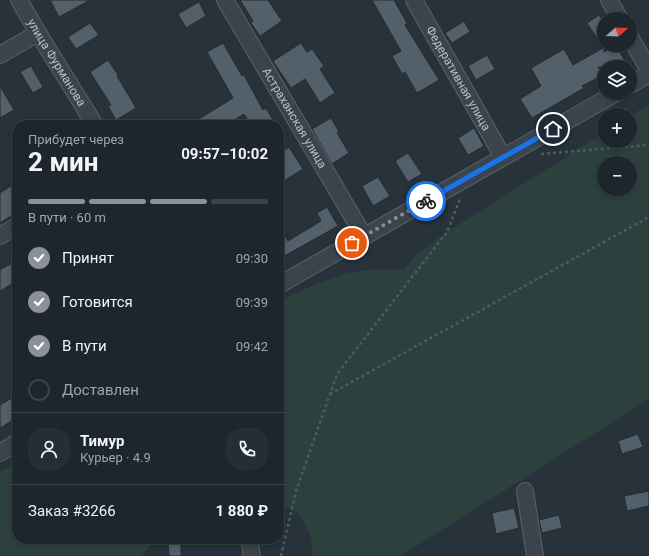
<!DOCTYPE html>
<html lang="ru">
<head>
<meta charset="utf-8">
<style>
  :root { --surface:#1d262c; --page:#252e34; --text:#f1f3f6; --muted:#a0a5a9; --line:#3b4348; --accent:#8c9099 }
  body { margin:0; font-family:Roboto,sans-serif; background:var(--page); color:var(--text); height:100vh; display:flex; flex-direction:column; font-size:15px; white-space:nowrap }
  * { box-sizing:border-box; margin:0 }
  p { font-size:13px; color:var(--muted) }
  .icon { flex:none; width:22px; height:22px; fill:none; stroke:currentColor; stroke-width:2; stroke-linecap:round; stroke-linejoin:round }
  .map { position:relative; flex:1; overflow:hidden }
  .side { position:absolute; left:12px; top:120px; width:272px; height:424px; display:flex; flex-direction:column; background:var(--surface); border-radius:16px; box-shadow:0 2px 6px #0003,0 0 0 1px var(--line) }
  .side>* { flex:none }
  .needle { width:26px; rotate:71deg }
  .buttons { position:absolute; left:597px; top:12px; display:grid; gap:8px }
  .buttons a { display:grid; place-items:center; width:40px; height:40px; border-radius:50%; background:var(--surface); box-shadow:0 2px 6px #0003,0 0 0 1px var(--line); font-size:20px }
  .pin { position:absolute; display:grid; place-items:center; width:34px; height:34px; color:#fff; margin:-17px; border:2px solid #fff; border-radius:50%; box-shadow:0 1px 4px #0007 }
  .courier { position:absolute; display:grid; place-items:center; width:40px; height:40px; margin:-20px; border:3px solid #1a73e8; border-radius:50%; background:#fff; color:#222; box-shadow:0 1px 5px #0007 }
  .head em { font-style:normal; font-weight:700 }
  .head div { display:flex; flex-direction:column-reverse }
  .head { display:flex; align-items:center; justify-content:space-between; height:68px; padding:0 16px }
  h1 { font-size:26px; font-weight:700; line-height:30px }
  .bar { display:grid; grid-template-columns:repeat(4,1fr); gap:6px 4px; align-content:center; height:48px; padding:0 16px }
  .bar i { height:5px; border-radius:3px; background:var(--line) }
  .bar .selected { background:var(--accent) }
  .bar p { grid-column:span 4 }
  .line { display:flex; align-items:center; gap:10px; padding:0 16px; border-top:1px solid var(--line) }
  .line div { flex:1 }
  .round { display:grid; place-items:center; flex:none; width:42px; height:42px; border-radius:16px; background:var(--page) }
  ol { padding:0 16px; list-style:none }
  li { display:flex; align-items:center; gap:12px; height:44px }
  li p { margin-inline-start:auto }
  li .icon { padding:4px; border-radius:50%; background:var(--accent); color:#fff; stroke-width:4 }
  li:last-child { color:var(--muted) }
  li i { width:22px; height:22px; border:2px solid var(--line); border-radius:50% }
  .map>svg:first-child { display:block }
  .green { fill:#2c403e; fill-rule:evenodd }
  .building { fill:#535f69; stroke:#222b33 }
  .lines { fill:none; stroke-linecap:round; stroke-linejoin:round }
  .minor-casing { stroke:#59626a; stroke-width:18 }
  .path { stroke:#4b5d5c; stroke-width:2.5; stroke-dasharray:3 3; stroke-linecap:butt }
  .minor { stroke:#3b444c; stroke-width:16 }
  .done { stroke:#858e96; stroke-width:4; stroke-dasharray:0 7.2 }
  .route { stroke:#1a73e8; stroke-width:5 }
  .labels { text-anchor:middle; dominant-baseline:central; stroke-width:3; stroke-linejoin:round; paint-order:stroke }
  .street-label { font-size:12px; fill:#b7bfc7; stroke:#202931 }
</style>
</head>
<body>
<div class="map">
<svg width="649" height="556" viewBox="0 0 649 556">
  <rect width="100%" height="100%" fill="#27323b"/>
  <g class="green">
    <path d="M649,104V399L401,556H312L311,536L298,513L279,503V302L295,293L345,273L378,269H404L417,254L447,232L604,133V141H630V116ZM604,163H630V189H604Z"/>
    <path d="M17,462V539H155L141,556H0V472Z"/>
  </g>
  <g class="building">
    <path d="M50,0H90L59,17Z"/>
    <path d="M240,0H268L282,21L260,36L251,23L253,21Z"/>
    <path d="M372,0H394L407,23L405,25L439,80L417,93L405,72L402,74L392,56L401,51Z"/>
    <path d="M199,2L206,16L186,28L178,14Z"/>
    <path d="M599,15L604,22V52L616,45L628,67H598L603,75L582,86L584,88L532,118L520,99L541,86L531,68L564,49L573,65L603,48L587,23Z"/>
    <path d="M464,21L470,32L452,43L445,33Z"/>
    <path d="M90,23L99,35L76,49L68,37Z"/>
    <path d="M223,43L242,76L244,75L263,110L266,108L276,125H251L244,114L226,125H189L233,98L207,52Z"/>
    <path d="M301,43L307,52L312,49L324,66L320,69L335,93L320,103L305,79L291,88L273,61Z"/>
    <path d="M487,55L495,69L476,80L468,66Z"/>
    <path d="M108,60L118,75L117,76L136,108L116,120L108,106L111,105L90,72Z"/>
    <path d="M31,66L43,87L33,93L20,72Z"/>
    <path d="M0,86L14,110L0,118Z"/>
    <path d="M331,118L339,132L337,133L349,153L332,164L312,129Z"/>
    <path d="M474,128L484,146L468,155L458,138Z"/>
    <path d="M289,147L303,169L279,184V154Z"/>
    <path d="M408,153L422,174L408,182L395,161Z"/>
    <path d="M378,177L390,196L373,206L362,186Z"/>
    <path d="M17,182V212L0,223V193Z"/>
    <path d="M327,207L338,226L279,259V225L288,241L321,221L317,213Z"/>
    <path d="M17,260V281L0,291V270Z"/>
    <path d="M17,395V418L0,428V405Z"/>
    <path d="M638,434L643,447L622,454L618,441Z"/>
    <path d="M649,491V506L627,511L624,496Z"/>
    <path d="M514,508L519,528L496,534L492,513Z"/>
    <path d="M559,515L562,528L542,533L539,520Z"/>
    <path d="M168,539H181V556H169Z"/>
  </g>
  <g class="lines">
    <defs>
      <g id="minor">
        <path id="s1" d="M19,0L38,33L95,125"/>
        <path id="s2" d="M225,0L364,236"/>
        <path id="s3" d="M414,0L503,157"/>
        <path d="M609,0L620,19"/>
        <path d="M630,37L649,70"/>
        <path d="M0,55L38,33"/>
        <path d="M630,85L649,74"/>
        <path d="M0,236L17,226"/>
        <path d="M279,285L616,93"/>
        <path d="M0,453L17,442"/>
        <path d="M525,491L535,556"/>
        <path d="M249,539L252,556"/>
      </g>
    </defs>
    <use href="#minor" class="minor-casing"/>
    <g class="path">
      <path d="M541,154L649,145"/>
      <path d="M330,394L649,217"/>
      <path d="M281,556L296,491L337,374L447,232L460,199"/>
    </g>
    <use href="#minor" class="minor"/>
  </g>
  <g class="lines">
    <path class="done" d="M352,243L426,201"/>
    <path class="route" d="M426,201L553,129"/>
  </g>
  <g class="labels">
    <g class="street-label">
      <text stroke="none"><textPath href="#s1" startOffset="73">улица Фурманова</textPath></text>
      <text stroke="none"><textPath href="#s3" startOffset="90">Федеративная улица</textPath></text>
      <text stroke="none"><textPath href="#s2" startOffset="137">Астраханская улица</textPath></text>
    </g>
  </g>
</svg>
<div class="buttons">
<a><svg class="needle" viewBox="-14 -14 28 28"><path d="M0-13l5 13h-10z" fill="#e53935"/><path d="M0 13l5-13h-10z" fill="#a0a5a9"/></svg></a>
<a><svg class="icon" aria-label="layers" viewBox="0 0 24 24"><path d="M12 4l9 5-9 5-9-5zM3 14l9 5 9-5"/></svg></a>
<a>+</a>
<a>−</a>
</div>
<div class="pin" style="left:352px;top:243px;background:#ea580c"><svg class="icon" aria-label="bag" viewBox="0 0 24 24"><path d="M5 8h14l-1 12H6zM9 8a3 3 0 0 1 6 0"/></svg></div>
<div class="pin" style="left:553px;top:129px;background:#1f2937"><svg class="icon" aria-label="home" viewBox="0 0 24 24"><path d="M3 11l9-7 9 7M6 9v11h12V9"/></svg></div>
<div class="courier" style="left:426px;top:201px"><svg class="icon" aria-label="bike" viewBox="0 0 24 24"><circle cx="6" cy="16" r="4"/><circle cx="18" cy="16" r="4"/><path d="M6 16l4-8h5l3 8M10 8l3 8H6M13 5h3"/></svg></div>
<section class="side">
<div class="head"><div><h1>2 мин</h1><p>Прибудет через</p></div><em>09:57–10:02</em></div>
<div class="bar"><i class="selected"></i><i class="selected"></i><i class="selected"></i><i></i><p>В пути · 60 m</p></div>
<ol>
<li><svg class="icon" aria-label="check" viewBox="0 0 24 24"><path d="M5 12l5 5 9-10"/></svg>Принят<p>09:30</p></li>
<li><svg class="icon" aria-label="check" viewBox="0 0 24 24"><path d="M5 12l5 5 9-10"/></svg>Готовится<p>09:39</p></li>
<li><svg class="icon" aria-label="check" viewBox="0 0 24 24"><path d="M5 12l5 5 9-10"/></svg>В пути<p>09:42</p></li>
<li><i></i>Доставлен</li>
</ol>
<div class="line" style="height:72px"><a class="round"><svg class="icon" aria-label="person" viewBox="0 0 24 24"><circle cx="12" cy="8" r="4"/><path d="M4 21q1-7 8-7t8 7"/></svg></a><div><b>Тимур</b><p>Курьер · 4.9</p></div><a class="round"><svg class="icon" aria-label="phone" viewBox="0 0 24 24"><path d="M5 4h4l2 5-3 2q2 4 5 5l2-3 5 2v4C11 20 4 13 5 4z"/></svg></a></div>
<div class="line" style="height:52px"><div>Заказ #3266</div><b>1 880 ₽</b></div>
</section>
</div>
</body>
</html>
